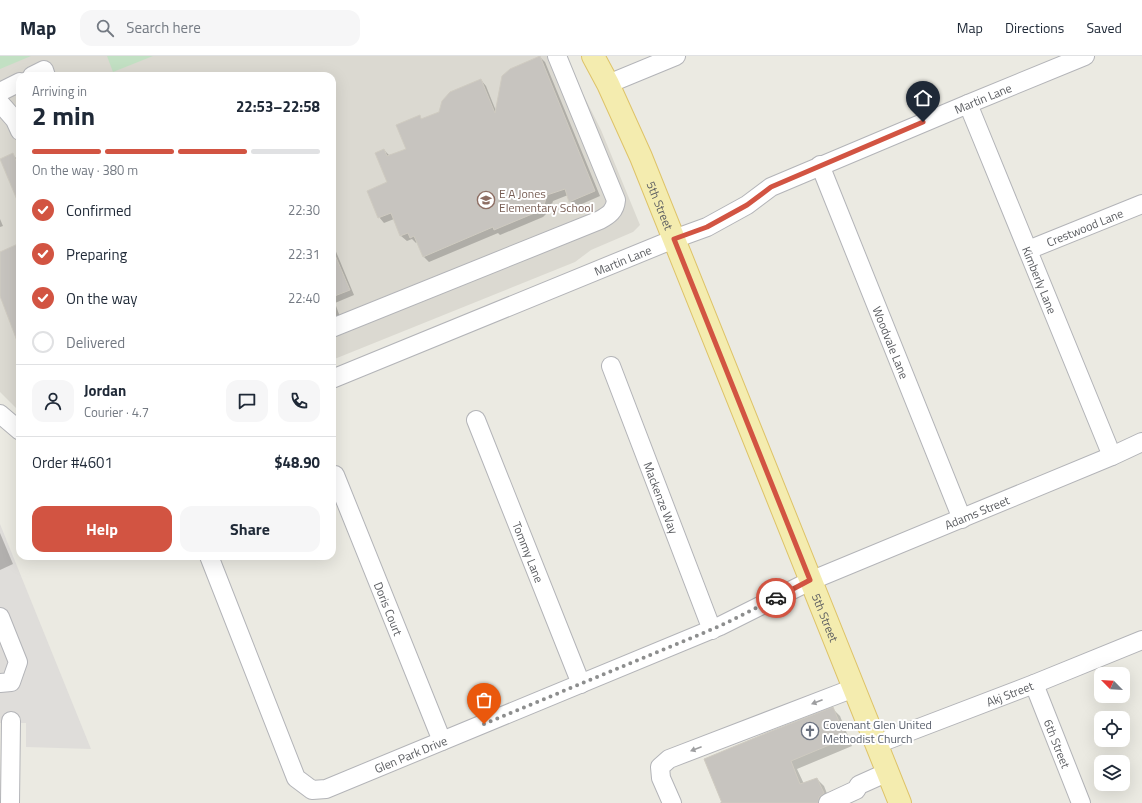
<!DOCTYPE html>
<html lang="en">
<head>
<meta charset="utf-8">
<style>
  :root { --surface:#fff; --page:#f6f6f7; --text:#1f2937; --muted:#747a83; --line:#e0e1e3; --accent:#d25442 }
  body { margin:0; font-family:"Titillium Web",sans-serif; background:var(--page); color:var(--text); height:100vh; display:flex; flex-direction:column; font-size:15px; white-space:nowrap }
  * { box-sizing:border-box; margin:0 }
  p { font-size:13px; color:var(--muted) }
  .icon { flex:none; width:22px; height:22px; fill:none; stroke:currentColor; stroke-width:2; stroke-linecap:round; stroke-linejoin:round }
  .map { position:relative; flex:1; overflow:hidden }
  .panel { position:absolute; left:16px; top:16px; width:320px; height:488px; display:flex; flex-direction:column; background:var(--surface); border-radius:12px; box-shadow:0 4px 16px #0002 }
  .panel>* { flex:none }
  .needle { width:26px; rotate:294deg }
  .fabs { position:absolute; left:1094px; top:611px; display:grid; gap:8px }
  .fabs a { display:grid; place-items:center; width:36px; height:36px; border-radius:8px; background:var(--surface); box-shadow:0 4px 16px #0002; font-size:20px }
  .pin { position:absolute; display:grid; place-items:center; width:34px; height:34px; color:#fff; margin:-41px -17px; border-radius:50% 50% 50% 0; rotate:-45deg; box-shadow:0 0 4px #0007 }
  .pin .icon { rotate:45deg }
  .courier { position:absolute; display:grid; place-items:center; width:40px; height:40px; margin:-20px; border:3px solid #d25442; border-radius:50%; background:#fff; color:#222; box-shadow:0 1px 5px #0007 }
  .headline em { font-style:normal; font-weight:700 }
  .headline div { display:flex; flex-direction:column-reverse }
  .headline { display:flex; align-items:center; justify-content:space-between; height:68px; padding:0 16px }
  h1 { font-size:26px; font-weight:700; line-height:30px }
  .bar { display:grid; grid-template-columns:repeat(4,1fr); gap:6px 4px; align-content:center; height:48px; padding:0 16px }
  .bar i { height:5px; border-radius:3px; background:var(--line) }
  .bar .active { background:var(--accent) }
  .bar p { grid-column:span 4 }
  .line { display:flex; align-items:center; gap:10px; padding:0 16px; border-top:1px solid var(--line) }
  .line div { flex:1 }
  .round { display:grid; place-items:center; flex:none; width:42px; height:42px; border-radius:12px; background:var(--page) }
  ol { padding:0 16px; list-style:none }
  li { display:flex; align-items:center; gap:12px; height:44px }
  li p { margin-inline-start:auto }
  li .icon { padding:4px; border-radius:50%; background:var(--accent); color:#fff; stroke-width:4 }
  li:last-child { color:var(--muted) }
  li i { width:22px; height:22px; border:2px solid var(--line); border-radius:50% }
  .button { display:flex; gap:8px; margin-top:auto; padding:8px 16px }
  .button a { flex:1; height:46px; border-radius:12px; background:var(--accent); color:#fff; font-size:16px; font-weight:700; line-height:46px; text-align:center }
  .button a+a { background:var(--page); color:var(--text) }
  header { display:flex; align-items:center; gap:24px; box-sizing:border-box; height:56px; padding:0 20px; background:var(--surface); border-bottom:1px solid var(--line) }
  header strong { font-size:19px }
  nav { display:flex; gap:22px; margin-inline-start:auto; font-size:14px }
  .search { width:280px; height:36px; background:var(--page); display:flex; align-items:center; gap:10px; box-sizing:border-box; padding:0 14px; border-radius:12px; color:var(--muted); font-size:15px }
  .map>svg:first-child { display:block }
  .industrial { fill:#dfddda }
  .education { fill:#dbd9d1 }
  .green { fill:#c2e0c3 }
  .shadow { fill:#0003 }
  .building { fill:#c7c4bf; stroke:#cfcbc1 }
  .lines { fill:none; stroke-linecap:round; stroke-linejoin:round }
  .minor-casing { stroke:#b3b4b8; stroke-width:20 }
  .major-casing { stroke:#dec368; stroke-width:24 }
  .minor { stroke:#fff; stroke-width:18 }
  .major { stroke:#f4ecaf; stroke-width:22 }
  .oneway { fill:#9d9ea0 }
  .done { stroke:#8d8e8e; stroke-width:4; stroke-dasharray:0 7.2 }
  .route { stroke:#d25442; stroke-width:5 }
  .labels { text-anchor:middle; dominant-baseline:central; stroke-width:4; stroke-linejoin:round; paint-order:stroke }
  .street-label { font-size:12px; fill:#5b5d61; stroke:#fff }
  .education-label { font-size:12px; fill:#785e54; stroke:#fff; text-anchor:start }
  .worship-label { font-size:12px; fill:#5b616d; stroke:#fff; text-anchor:start }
</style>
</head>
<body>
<header>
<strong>Map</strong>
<div class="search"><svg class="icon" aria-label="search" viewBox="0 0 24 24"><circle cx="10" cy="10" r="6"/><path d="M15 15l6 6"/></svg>Search here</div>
<nav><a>Map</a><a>Directions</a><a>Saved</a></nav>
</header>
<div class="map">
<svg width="1142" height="747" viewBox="0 0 1142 747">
  <rect width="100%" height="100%" fill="#ebeae2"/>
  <path class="industrial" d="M0,468L91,693L26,691V667H0Z"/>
  <path class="education" d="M0,0H564L601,74L640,169L633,176L591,194L575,206L332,304V20H20V356L0,336Z"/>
  <g class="green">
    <path d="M0,0H31L0,13Z"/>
    <path d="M107,0H153L113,16Z"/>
  </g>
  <g class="shadow">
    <path d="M540,1L545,6L600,140L575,151L570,145L568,139L553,145L550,154L543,161L500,179L498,177L429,206L424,201L417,186L416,187L412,183L407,185L401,180L394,163L384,167L379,161L388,127L384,94L389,99L407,94L419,61L423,64L440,57L481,24L486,30L496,55Z"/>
    <path d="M13,99L18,104L20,109V140Z"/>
    <path d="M0,163L3,170L0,171Z"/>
    <path d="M332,186L354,239L335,247L340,261L332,265Z"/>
    <path d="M0,477L13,508L0,514Z"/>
    <path d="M833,653L840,660L852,690L797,713L804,728L817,723L824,730L830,745L828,747H720Z"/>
  </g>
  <g class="building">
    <path d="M540,0L595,135L569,146L565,133L547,139L544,149L537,156L494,174L493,171L423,201L414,180L410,182L408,177L400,180L391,157L378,162L367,135L387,126L375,97L384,93L387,100L406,93L396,69L420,59L421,63L439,56L442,45L450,36L481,23L495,57L502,20L510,13Z"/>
    <path d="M13,97L20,115V151L0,103Z"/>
    <path d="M20,187V290H19L0,240V196Z"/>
    <path d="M332,192L350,234L332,241Z"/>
    <path d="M833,651L846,682L791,705L800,728L817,722L824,737L819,741L818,747H722L704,703L769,676Z"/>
  </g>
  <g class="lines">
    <defs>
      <g id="minor">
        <path d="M32,20L44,14L46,20"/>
        <path d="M608,28L676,0"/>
        <path d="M0,36L20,26"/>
        <path d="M0,47L15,64L20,75"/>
        <path id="s1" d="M968,48L1112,400"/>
        <path id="s2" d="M820,109L962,463"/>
        <path id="s3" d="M1028,194L1142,148"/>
        <path d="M332,272L600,164C609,159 615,155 616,144L557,0"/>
        <path id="s4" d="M611,310L712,574"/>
        <path id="s5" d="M332,323L674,183L707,171L747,149L771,131L968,48L1085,0"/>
        <path d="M0,358L20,375"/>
        <path id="s6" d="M476,364L581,628"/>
        <path id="s7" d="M335,419L442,685"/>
        <path id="s8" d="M209,500L296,722L312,734L326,733L720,570L810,525L1112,400L1142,386"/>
        <path d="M0,561L18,606L11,626L0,627"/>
        <path id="s9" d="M1034,628L1081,747"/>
        <path id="s10" d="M877,688L1034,628L1142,584"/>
        <path d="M10,747L11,665"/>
        <path d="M672,747L661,722L660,711L669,703L854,632"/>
        <path d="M828,747L856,734L859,729L888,716"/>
      </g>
      <g id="major">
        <path id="s11" d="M593,0L608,28L641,101L900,747"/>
      </g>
    </defs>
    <use href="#minor" class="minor-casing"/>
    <use href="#major" class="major-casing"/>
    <use href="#minor" class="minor"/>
    <use href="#major" class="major"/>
  </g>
  <defs><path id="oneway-solid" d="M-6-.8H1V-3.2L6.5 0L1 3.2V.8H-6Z"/></defs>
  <g class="oneway">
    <use href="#oneway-solid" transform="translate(817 646) rotate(159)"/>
    <use href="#oneway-solid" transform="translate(696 693) rotate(159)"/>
  </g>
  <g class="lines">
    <path class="done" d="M484,668L720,570L776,542"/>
    <path class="route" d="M776,542L810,524L674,183L707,171L747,149L771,131L923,66"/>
  </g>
  <defs>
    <symbol id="school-ring" viewBox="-11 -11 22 22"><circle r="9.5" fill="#fff" stroke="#8d6e63" stroke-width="1.5"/><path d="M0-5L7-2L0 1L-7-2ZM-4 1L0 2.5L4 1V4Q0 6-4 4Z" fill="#8d6e63"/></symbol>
    <symbol id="church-ring" viewBox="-11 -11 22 22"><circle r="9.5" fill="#fff" stroke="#6b7280" stroke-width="1.5"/><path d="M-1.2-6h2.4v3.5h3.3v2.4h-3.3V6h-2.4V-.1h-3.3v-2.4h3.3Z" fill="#6b7280"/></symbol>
  </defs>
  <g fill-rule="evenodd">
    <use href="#school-ring" x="476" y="134" width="20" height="20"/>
    <use href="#church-ring" x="800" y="665" width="20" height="20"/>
  </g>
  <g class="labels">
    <g class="street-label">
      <text stroke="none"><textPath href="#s5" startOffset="710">Martin Lane</textPath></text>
      <text stroke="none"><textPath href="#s11" startOffset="164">5th Street</textPath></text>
      <text stroke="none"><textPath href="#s3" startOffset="61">Crestwood Lane</textPath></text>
      <text stroke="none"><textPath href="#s5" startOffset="314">Martin Lane</textPath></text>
      <text stroke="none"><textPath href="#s1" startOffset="190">Kimberly Lane</textPath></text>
      <text stroke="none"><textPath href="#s2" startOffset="191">Woodvale Lane</textPath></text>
      <text stroke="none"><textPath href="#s4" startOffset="141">Mackenze Way</textPath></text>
      <text stroke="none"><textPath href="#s8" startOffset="980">Adams Street</textPath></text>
      <text stroke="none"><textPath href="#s6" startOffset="142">Tommy Lane</textPath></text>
      <text stroke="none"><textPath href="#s7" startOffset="144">Doris Court</textPath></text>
      <text stroke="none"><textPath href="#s11" startOffset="608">5th Street</textPath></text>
      <text stroke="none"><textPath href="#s10" startOffset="142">Akj Street</textPath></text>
      <text stroke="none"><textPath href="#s9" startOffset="64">6th Street</textPath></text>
      <text stroke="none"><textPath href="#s8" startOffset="364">Glen Park Drive</textPath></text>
    </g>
    <g class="education-label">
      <text x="499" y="137">E A Jones<tspan x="499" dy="14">Elementary School</tspan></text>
    </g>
    <g class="worship-label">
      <text x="823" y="668">Covenant Glen United<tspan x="823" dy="14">Methodist Church</tspan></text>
    </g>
  </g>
</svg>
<div class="fabs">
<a><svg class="needle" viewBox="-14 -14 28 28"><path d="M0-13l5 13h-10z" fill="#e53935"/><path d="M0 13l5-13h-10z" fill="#747a83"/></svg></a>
<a><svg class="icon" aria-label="locate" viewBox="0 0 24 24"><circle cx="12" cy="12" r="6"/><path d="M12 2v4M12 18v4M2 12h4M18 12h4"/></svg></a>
<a><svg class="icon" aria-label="layers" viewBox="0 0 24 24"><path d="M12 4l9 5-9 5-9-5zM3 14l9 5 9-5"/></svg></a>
</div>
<div class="pin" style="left:484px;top:668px;background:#ea580c"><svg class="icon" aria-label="bag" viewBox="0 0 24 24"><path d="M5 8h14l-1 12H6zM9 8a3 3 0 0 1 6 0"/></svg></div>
<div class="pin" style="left:923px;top:66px;background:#1f2937"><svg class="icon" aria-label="home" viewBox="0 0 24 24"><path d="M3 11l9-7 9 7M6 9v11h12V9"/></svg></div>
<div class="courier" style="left:776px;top:542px"><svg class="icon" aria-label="car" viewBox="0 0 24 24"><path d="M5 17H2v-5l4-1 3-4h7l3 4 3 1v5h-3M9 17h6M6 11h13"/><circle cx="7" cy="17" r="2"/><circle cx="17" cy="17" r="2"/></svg></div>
<section class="panel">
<div class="headline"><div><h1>2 min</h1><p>Arriving in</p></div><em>22:53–22:58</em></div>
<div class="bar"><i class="active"></i><i class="active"></i><i class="active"></i><i></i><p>On the way · 380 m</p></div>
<ol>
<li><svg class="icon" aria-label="check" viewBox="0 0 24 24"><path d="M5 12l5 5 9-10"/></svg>Confirmed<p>22:30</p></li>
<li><svg class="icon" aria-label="check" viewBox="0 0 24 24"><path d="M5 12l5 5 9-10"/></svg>Preparing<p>22:31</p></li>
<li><svg class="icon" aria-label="check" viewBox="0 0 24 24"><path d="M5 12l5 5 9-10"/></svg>On the way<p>22:40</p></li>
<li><i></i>Delivered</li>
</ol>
<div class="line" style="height:72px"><a class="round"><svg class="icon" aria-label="person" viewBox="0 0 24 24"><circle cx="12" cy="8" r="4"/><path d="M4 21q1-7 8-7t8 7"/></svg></a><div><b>Jordan</b><p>Courier · 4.7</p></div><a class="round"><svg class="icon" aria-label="chat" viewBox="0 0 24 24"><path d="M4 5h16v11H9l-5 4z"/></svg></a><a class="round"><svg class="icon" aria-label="phone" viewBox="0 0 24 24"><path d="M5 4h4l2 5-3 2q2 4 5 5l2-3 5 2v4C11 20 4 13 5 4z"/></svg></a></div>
<div class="line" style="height:52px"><div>Order #4601</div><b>$48.90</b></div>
<div class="button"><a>Help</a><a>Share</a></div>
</section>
</div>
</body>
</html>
